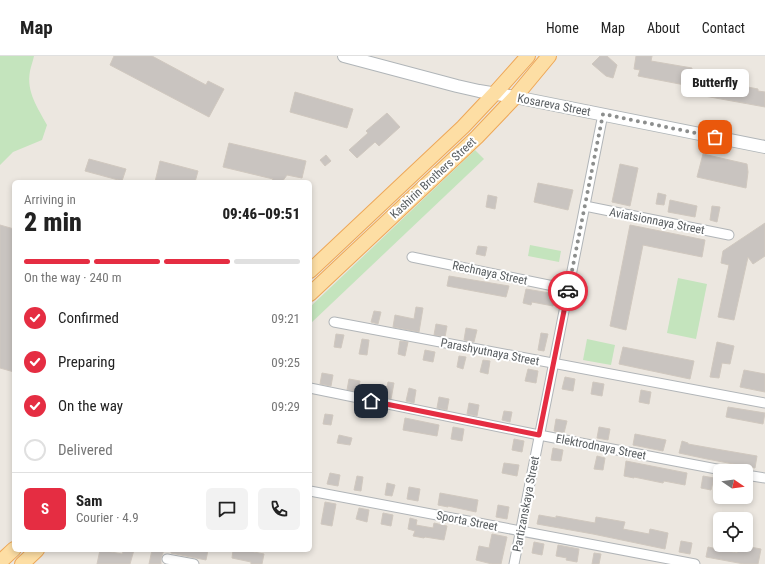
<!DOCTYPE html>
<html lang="en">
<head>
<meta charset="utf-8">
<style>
  :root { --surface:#fff; --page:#f2f2f2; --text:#222; --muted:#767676; --line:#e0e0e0; --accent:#e52d42 }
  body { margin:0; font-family:"Roboto Condensed",sans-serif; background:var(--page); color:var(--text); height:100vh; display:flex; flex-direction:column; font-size:15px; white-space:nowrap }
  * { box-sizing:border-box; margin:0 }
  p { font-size:13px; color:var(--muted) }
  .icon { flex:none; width:22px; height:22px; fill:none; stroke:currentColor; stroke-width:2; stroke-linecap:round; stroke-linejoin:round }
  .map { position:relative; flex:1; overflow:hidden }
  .panel { position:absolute; left:12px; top:124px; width:300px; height:372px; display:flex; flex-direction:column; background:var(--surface); border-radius:6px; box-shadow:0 2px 6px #0003 }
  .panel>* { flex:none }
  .needle { width:26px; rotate:103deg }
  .controls { position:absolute; left:713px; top:408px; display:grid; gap:8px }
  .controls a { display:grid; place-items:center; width:40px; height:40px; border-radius:6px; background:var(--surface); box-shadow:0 2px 6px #0003; font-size:20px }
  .pin { position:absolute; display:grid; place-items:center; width:34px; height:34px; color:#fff; margin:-17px; border-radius:8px; box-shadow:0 2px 6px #0006 }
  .courier { position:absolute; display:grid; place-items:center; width:40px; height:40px; margin:-20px; border:3px solid #e52d42; border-radius:50%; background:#fff; color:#222; box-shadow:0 1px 5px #0007 }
  .bubble { position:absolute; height:28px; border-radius:6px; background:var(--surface); box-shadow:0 2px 6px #0003; font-size:13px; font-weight:800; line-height:28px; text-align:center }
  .head em { font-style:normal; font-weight:800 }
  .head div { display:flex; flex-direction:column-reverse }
  .head { display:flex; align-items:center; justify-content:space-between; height:68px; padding:0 12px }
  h1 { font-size:26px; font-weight:800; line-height:30px }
  .bar { display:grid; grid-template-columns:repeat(4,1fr); gap:6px 4px; align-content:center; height:48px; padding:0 12px }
  .bar i { height:5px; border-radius:3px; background:var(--line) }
  .bar .on { background:var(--accent) }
  .bar p { grid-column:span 4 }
  .line { display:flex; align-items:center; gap:10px; padding:0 12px; border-top:1px solid var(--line) }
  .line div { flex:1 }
  .round { display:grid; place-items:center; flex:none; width:42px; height:42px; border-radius:6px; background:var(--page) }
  ol { padding:0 12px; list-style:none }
  li { display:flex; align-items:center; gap:12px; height:44px }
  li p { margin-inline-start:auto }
  li .icon { padding:4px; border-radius:50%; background:var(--accent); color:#fff; stroke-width:4 }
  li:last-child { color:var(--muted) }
  li i { width:22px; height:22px; border:2px solid var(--line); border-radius:50% }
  header { display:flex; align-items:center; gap:24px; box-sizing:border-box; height:56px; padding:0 20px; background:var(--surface); border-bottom:1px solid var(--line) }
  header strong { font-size:19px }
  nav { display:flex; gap:22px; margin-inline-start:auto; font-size:14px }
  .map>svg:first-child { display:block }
  .green { fill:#c4e4bd }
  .building { fill:#c9c4c0; stroke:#d0c8bf }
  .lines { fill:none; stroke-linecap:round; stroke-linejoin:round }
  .street-casing { stroke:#b1b5b8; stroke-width:11 }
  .secondary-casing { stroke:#b0b5b8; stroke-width:14 }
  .primary-casing { stroke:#eea757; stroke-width:16 }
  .street { stroke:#fff; stroke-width:9 }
  .secondary { stroke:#fff; stroke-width:12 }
  .primary { stroke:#fddea4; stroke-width:14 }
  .done { stroke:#8c8e8d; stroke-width:4; stroke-dasharray:0 7.2 }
  .route { stroke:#e52d42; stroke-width:5 }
  .labels { text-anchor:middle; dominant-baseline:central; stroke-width:4; stroke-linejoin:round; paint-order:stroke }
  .street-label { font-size:12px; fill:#595e61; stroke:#fff }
</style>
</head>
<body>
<header>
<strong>Map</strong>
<nav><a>Home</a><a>Map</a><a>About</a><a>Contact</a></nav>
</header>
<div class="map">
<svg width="765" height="508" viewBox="0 0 765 508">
  <rect width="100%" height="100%" fill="#ece7e0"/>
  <g class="green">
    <path d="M0,0H34C33,5 31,10 30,15C26,36 38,52 47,69L42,84L13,96L0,109Z"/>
    <path d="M475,94L484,103L310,268V251Z"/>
    <path d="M530,189L561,195L559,206L528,200Z"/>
    <path d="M678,222L707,228L696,283L667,277Z"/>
    <path d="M587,283L615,289L611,309L583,304Z"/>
  </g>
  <g class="building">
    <path d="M114,0H152L206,29L208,25L224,33L209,61L110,9Z"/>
    <path d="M600,0H607L617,9L613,22L606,20L592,8Z"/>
    <path d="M636,0H652L651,5L692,12L691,20L758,33V35L765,36V51L688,37L690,30L638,20L640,14L634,13Z"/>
    <path d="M295,36L353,53L347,72L290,56Z"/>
    <path d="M387,57L400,71L379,90L375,86L357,102L349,94L368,77L366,75Z"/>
    <path d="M229,87L306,105L302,122L287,119L282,126H271L273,123L223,111Z"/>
    <path d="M703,98L747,108L748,116L746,132L697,121Z"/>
    <path d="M326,99L331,105L325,110L320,104Z"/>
    <path d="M89,103L126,113L122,125L85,115Z"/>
    <path d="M160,105L198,115L195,126H155Z"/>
    <path d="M620,108L638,112L630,150L612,146Z"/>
    <path d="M538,127L573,134L568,154L534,146Z"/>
    <path d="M658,137L666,139L664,149L656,148Z"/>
    <path d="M488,139L497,141L495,153L486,151Z"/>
    <path d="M670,144L697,150L695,161L668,156Z"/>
    <path d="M712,150L720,151L717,166L710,164Z"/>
    <path d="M765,167V200L753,208L748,201L734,264L718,261L729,209L721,207L723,195Z"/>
    <path d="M0,169L14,173V316L0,312Z"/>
    <path d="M630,169L705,184L702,201L643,189L626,274L610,270Z"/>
    <path d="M478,190L487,191L485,200L476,198Z"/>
    <path d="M449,220L509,230L506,241L447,230Z"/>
    <path d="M526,233L556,238L553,250L532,246L531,249L523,247Z"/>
    <path d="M416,251L423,252L419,276L393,271L395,259L414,263Z"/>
    <path d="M374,255L381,256L378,268L371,266Z"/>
    <path d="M436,268L447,270L445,281L434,279Z"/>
    <path d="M466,272L477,274L474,286L464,284Z"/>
    <path d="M541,277L548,278L544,295L538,294Z"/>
    <path d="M336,278L344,279L341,292L334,291Z"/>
    <path d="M362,283L369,284L367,299L359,298Z"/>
    <path d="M400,285L408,286L405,300L398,298Z"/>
    <path d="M717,286L734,290L730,308L722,307L719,322L710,321Z"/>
    <path d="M623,291L694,305L690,323L619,308Z"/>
    <path d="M425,294L435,296L433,306L423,304Z"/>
    <path d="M459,300L466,301L463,313L457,311Z"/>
    <path d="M483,304L490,305L488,318L480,316Z"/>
    <path d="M528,313L538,315L536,327L525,325Z"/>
    <path d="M744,314L765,318V336L740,331Z"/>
    <path d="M322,317L333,319L331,330L320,328Z"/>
    <path d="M565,321L575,323L573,335L562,333Z"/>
    <path d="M349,323L360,325L358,336L347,334Z"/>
    <path d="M388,326L394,327L391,343L385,341Z"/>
    <path d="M593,326L604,328L602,340L591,338Z"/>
    <path d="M409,332L416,334L414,347L406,345Z"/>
    <path d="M641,334L651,336L649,348L639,346Z"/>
    <path d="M439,341L449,343L447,354L437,352Z"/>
    <path d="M469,347L479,349L477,360L467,358Z"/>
    <path d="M728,351L765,357L763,368L726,361Z"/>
    <path d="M504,355L512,356L510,366L502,364Z"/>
    <path d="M325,358L333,359L331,369L323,368Z"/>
    <path d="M405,362L439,369L437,380L403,374Z"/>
    <path d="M556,363L567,365L564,377L554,375Z"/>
    <path d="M453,371L464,373L462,385L451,383Z"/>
    <path d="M599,371L610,373L608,384L597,382Z"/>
    <path d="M635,378L666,384L663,395L633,389Z"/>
    <path d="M339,379L352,382L350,389L337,387Z"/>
    <path d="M514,383L524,385L522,396L512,394Z"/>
    <path d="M682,385L688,387V388L716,393L757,400L755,412L707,403L679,397Z"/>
    <path d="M553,392L563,394L561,405L551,404Z"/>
    <path d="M597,400L605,402L603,414L594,413Z"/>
    <path d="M626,405L687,417L685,429L664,425L663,427L634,421V422L624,420Z"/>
    <path d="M504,407L519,409L517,420L502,417Z"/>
    <path d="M330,417L340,419L338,430L327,428Z"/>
    <path d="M357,420L363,421L361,435L354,434Z"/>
    <path d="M703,420L714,422L711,434L701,432Z"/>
    <path d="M387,427L395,429L392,440L385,439Z"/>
    <path d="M409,431L420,433L418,445L407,443Z"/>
    <path d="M440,437L478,444L476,456L448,450V451L438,449Z"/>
    <path d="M325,446L336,448L332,470L321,468Z"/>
    <path d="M498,449L509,451L507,463L496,461Z"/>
    <path d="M359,452L369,454L367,466L356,463Z"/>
    <path d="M383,457L393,459L391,470L381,468Z"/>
    <path d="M539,459L556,462V460L595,467L596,461L625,466L623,473L649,478L650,473L668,477L665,493L593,478L537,468Z"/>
    <path d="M410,462L417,464L416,469L433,472L434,467L447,470L444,484L425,481L424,482L413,480L415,475L408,473Z"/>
    <path d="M492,478L507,481L501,508H492L476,504L479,490L489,492Z"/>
    <path d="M681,485L692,487L690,498L679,496Z"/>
    <path d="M534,486L544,488L542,499L532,497Z"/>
    <path d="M558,489L579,493L577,506L566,504L567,502L556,500Z"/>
    <path d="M739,489L761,493L758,508H744L706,501L708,491L737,497Z"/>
    <path d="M100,494L122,498L124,494H134L130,508H97Z"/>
    <path d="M152,494H164L161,502V508H149Z"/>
    <path d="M171,494H208L206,504L171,497Z"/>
    <path d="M233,494H244L264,498L262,508H251V506L232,502Z"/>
    <path d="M594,497L601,498L599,508H592Z"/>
  </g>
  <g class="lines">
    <defs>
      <g id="street">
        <path d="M585,150L729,179"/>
        <path d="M412,201L568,233"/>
        <path d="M334,266L765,347"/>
        <path d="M310,332L539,379L727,415"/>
        <path d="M746,419L765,422"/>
        <path d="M310,435L695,508"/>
        <path d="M167,503L194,508"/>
        <path d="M514,508L603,58"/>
      </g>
      <path id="secondary" d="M344,0L457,30L479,35L515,41L765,91"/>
      <g id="primary">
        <path d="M310,215L463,71L495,37L528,0"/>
        <path d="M310,238L477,81L515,41L549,0"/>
        <path d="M0,506L14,493"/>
        <path d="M22,508L37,494"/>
      </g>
    </defs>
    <use href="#street" class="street-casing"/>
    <use href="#secondary" class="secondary-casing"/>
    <use href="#primary" class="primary-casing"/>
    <use href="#street" class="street"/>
    <use href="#secondary" class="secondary"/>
    <use href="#primary" class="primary"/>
  </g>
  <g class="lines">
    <path class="done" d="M568,235L603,58L715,81"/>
    <path class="route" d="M371,345L539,379L568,235"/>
  </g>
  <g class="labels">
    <g class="street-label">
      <text transform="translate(554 49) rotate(11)">Kosareva Street</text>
      <text transform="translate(433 122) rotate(-43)">Kashirin Brothers Street</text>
      <text transform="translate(657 165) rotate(11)">Aviatsionnaya Street</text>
      <text transform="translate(490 217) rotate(12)">Rechnaya Street</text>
      <text transform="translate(490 296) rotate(11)">Parashyutnaya Street</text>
      <text transform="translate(601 391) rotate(11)">Elektrodnaya Street</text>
      <text transform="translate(526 448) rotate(-79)">Partizanskaya Street</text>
      <text transform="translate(467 465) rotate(11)">Sporta Street</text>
    </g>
  </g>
</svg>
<div class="controls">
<a><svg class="needle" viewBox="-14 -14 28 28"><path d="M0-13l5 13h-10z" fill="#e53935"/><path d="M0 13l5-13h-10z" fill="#767676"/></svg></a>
<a><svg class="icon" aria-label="locate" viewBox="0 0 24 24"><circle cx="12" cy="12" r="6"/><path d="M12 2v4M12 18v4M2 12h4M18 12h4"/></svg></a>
</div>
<div class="pin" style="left:715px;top:81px;background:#ea580c"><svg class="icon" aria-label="bag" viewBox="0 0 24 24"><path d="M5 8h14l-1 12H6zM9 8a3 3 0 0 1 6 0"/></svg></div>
<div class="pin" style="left:371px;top:345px;background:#1f2937"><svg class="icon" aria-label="home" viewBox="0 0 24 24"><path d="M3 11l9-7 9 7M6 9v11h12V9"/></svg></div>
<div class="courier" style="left:568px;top:235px"><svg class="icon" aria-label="car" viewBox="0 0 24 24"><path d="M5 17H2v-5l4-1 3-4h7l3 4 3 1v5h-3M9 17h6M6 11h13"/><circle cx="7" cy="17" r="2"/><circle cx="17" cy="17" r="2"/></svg></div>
<div class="bubble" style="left:681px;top:13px;width:68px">Butterfly</div>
<section class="panel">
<div class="head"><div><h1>2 min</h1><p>Arriving in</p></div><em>09:46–09:51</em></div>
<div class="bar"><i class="on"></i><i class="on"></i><i class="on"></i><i></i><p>On the way · 240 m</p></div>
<ol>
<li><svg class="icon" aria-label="check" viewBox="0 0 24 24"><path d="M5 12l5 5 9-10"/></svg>Confirmed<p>09:21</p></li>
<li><svg class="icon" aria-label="check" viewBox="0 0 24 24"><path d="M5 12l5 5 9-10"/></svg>Preparing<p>09:25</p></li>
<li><svg class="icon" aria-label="check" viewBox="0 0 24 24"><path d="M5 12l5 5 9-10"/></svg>On the way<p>09:29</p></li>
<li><i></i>Delivered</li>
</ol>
<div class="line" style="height:72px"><b class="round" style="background:var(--accent);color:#fff">S</b><div><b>Sam</b><p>Courier · 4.9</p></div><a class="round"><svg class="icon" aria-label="chat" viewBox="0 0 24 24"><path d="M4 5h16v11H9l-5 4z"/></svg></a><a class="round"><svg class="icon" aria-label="phone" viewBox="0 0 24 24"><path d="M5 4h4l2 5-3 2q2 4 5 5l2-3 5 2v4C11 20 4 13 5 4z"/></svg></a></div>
</section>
</div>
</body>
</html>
